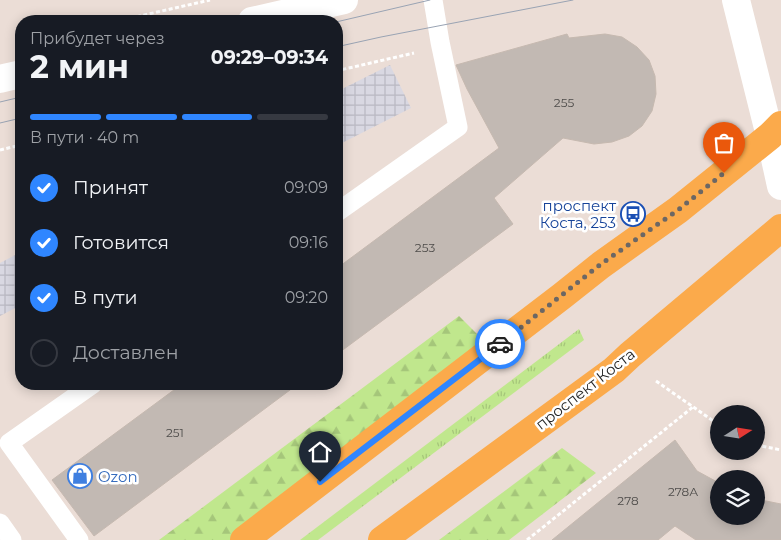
<!DOCTYPE html>
<html lang="ru">
<head>
<meta charset="utf-8">
<style>
  :root { --surface:#171b24; --page:#242831; --text:#f1f3f6; --muted:#9ea1a6; --line:#363941; --accent:#2f86ff }
  body { margin:0; font-family:Montserrat,sans-serif; background:var(--page); color:var(--text); height:100vh; display:flex; flex-direction:column; font-size:19px; white-space:nowrap }
  * { box-sizing:border-box; margin:0 }
  p { font-size:16px; color:var(--muted) }
  .icon { flex:none; width:28px; height:28px; fill:none; stroke:currentColor; stroke-width:2; stroke-linecap:round; stroke-linejoin:round }
  .map { position:relative; flex:1; overflow:hidden }
  .side { position:absolute; left:15px; top:15px; width:328px; height:375px; display:flex; flex-direction:column; background:var(--surface); border-radius:20px; box-shadow:0 2px 12px #0003 }
  .side>* { flex:none }
  .needle { width:32px; rotate:78deg }
  .buttons { position:absolute; left:710px; top:405px; display:grid; gap:10px }
  .buttons a { display:grid; place-items:center; width:55px; height:55px; border-radius:50%; background:var(--surface); box-shadow:0 2px 12px #0003; font-size:25px }
  .pin { position:absolute; display:grid; place-items:center; width:42px; height:42px; color:#fff; margin:-51px -21px; border-radius:50% 50% 50% 0; rotate:-45deg; box-shadow:0 0 5px #0007 }
  .pin .icon { rotate:45deg }
  .courier { position:absolute; display:grid; place-items:center; width:50px; height:50px; margin:-25px; border:4px solid #2f86ff; border-radius:50%; background:#fff; color:#222; box-shadow:0 1px 6px #0007 }
  .head em { font-style:normal; font-weight:700 }
  .head div { display:flex; flex-direction:column-reverse }
  .head { display:flex; align-items:center; justify-content:space-between; height:85px; padding:0 15px }
  h1 { font-size:32px; font-weight:700; line-height:38px }
  .bar { display:grid; grid-template-columns:repeat(4,1fr); gap:8px 5px; align-content:center; height:60px; padding:0 15px }
  .bar i { height:6px; border-radius:4px; background:var(--line) }
  .bar .active { background:var(--accent) }
  .bar p { grid-column:span 4 }
  ol { padding:0 15px; list-style:none }
  li { display:flex; align-items:center; gap:15px; height:55px }
  li p { margin-inline-start:auto }
  li .icon { padding:5px; border-radius:50%; background:var(--accent); color:#fff; stroke-width:4 }
  li:last-child { color:var(--muted) }
  li i { width:28px; height:28px; border:2px solid var(--line); border-radius:50% }
  .map>svg:first-child { display:block }
  .industrial { fill:url(#industrial-grid) }
  .grass { fill:url(#grass-tufts) }
  .forest { fill:url(#forest-firs) }
  .building { fill:#c2b9b3; stroke:#c6b9b0 }
  .lines { fill:none; stroke-linecap:round; stroke-linejoin:round }
  .path { stroke:#fff; stroke-width:3; stroke-dasharray:4 2.5; stroke-linecap:butt }
  .service { stroke:#fff; stroke-width:19 }
  .minor { stroke:#fff; stroke-width:28 }
  .tertiary { stroke:#fff; stroke-width:28 }
  .primary { stroke:#fbaa4b; stroke-width:28 }
  .tram { stroke:#99a3b3; stroke-width:1 }
  .done { stroke:#6c6764; stroke-width:5; stroke-dasharray:0 9 }
  .route { stroke:#2f86ff; stroke-width:6 }
  .labels { text-anchor:middle; dominant-baseline:central; stroke-width:5; stroke-linejoin:round; paint-order:stroke }
  .number-label { font-size:12px; fill:#4e4c4a }
  .transit-label { font-size:15px; fill:#164399; stroke:#fff; text-anchor:end }
  .street-label { font-size:15px; fill:#272727; stroke:#fff }
  .shop-label { font-size:15px; fill:#366cbe; stroke:#fff; text-anchor:start }
</style>
</head>
<body>
<div class="map">
<svg width="781" height="540" viewBox="0 0 781 540">
  <defs>
    <pattern id="industrial-grid" width="8" height="8" patternUnits="userSpaceOnUse" patternTransform="scale(1.25)"><rect width="8" height="8" fill="#d9d8e2"/><path d="M0 4h8M4 0v8" fill="none" stroke="#bab9c2"/></pattern>
    <pattern id="grass-tufts" width="24" height="20" patternUnits="userSpaceOnUse" patternTransform="scale(1.25)"><rect width="24" height="20" fill="#c0e78d"/><path d="M3 7l-1-3M5 7V3M7 7l1-3M15 17l-1-3M17 17v-4M19 17l1-3" fill="none" stroke="#a5c67a"/></pattern>
    <pattern id="forest-firs" width="22" height="20" patternUnits="userSpaceOnUse" patternTransform="scale(1.25)"><rect width="22" height="20" fill="#c0e78d"/><path d="M5 1l3.5 6h-7zM16 11l3.5 6h-7z" fill="#a5c67a"/></pattern>
  </defs>
  <rect width="100%" height="100%" fill="#ebddd6"/>
  <g class="industrial">
    <path d="M390,65L411,108L336,146V92Z"/>
    <path d="M21,252V305L0,316V263Z"/>
  </g>
  <path class="grass" d="M579,329L584,340L318,540H300Z"/>
  <g class="forest">
    <path d="M459,316L492,349L239,540H159Z"/>
    <path d="M562,448L596,473L509,540H439Z"/>
  </g>
  <g class="building">
    <path d="M567,34L569,38L605,34L622,37L637,47L649,60L655,76L656,94L652,111L642,126L629,136L612,142L594,144L563,138L494,198L513,224L336,355V269L499,148L467,89L456,65Z"/>
    <path d="M182,384H298L94,536L52,480Z"/>
    <path d="M675,440L697,471L719,483V516H756V499L781,504V540H696L675,526L658,540H552Z"/>
  </g>
  <g class="lines">
    <g class="path">
      <path d="M118,21L210,0"/>
      <path d="M336,71L414,53"/>
      <path d="M0,150L21,145"/>
      <path d="M656,381L719,425"/>
      <path d="M756,445L781,450"/>
      <path d="M527,540L693,407"/>
    </g>
    <g class="service">
      <path d="M336,213L458,127L440,42L433,0"/>
      <path d="M0,523L12,540"/>
      <path d="M79,540L9,443L93,384"/>
    </g>
    <g class="minor">
      <path d="M252,21L344,0"/>
      <path d="M0,79L21,74"/>
    </g>
    <path class="tertiary" d="M736,0L770,136L781,186"/>
    <g class="primary">
      <path d="M244,540L562,296L601,265L678,210L770,136L781,125"/>
      <path d="M382,540L614,370L630,355L781,228"/>
    </g>
    <g class="tram">
      <path d="M336,22L430,0"/>
      <path d="M336,47L381,37L573,0"/>
      <path d="M0,102L21,97"/>
      <path d="M0,123L21,118"/>
    </g>
  </g>
  <g class="lines">
    <path class="done" d="M500,344L601,264L678,210L724,173"/>
    <path class="route" d="M320,482L500,344"/>
  </g>
  <defs>
    <symbol id="bus-ring" viewBox="-11 -11 22 22"><circle r="9.5" fill="#fff" stroke="#1a4fb4" stroke-width="1.5"/><path d="M-5-6H5V4H4V6H2V4H-2V6H-4V4H-5ZM-3.5-4V0h7V-4ZM-3.5 1.2v1.5H-2V1.2ZM2 1.2v1.5H3.5V1.2Z" fill="#1a4fb4"/></symbol>
    <symbol id="shop-ring" viewBox="-11 -11 22 22"><circle r="9.5" fill="#fff" stroke="#3f7fe0" stroke-width="1.5"/><path d="M-5-2.5h2.3a2.7 3.5 0 0 1 5.4 0H5L5.5 6h-11ZM-1.5-2.5h3a1.5 2.3 0 0 0-3 0Z" fill="#3f7fe0"/></symbol>
  </defs>
  <g fill-rule="evenodd">
    <use href="#bus-ring" x="619" y="200" width="28" height="28"/>
    <use href="#shop-ring" x="66" y="462" width="28" height="28"/>
  </g>
  <g class="labels">
    <g class="number-label">
      <text x="564" y="102">255</text>
      <text x="425" y="247">253</text>
      <text x="175" y="432">251</text>
      <text x="683" y="491">278А</text>
      <text x="628" y="500">278</text>
    </g>
    <g class="transit-label">
      <text x="616" y="205">проспект<tspan x="616" dy="17">Коста, 253</tspan></text>
    </g>
    <g class="street-label">
      <text transform="translate(585 389) rotate(-38)">проспект Коста</text>
    </g>
    <g class="shop-label">
      <text x="98" y="476">Ozon</text>
    </g>
  </g>
</svg>
<div class="buttons">
<a><svg class="needle" viewBox="-14 -14 28 28"><path d="M0-13l5 13h-10z" fill="#e53935"/><path d="M0 13l5-13h-10z" fill="#9ea1a6"/></svg></a>
<a><svg class="icon" aria-label="layers" viewBox="0 0 24 24"><path d="M12 4l9 5-9 5-9-5zM3 14l9 5 9-5"/></svg></a>
</div>
<div class="pin" style="left:724px;top:173px;background:#ea580c"><svg class="icon" aria-label="bag" viewBox="0 0 24 24"><path d="M5 8h14l-1 12H6zM9 8a3 3 0 0 1 6 0"/></svg></div>
<div class="pin" style="left:320px;top:482px;background:#1f2937"><svg class="icon" aria-label="home" viewBox="0 0 24 24"><path d="M3 11l9-7 9 7M6 9v11h12V9"/></svg></div>
<div class="courier" style="left:500px;top:344px"><svg class="icon" aria-label="car" viewBox="0 0 24 24"><path d="M5 17H2v-5l4-1 3-4h7l3 4 3 1v5h-3M9 17h6M6 11h13"/><circle cx="7" cy="17" r="2"/><circle cx="17" cy="17" r="2"/></svg></div>
<section class="side">
<div class="head"><div><h1>2 мин</h1><p>Прибудет через</p></div><em>09:29–09:34</em></div>
<div class="bar"><i class="active"></i><i class="active"></i><i class="active"></i><i></i><p>В пути · 40 m</p></div>
<ol>
<li><svg class="icon" aria-label="check" viewBox="0 0 24 24"><path d="M5 12l5 5 9-10"/></svg>Принят<p>09:09</p></li>
<li><svg class="icon" aria-label="check" viewBox="0 0 24 24"><path d="M5 12l5 5 9-10"/></svg>Готовится<p>09:16</p></li>
<li><svg class="icon" aria-label="check" viewBox="0 0 24 24"><path d="M5 12l5 5 9-10"/></svg>В пути<p>09:20</p></li>
<li><i></i>Доставлен</li>
</ol>
</section>
</div>
</body>
</html>
